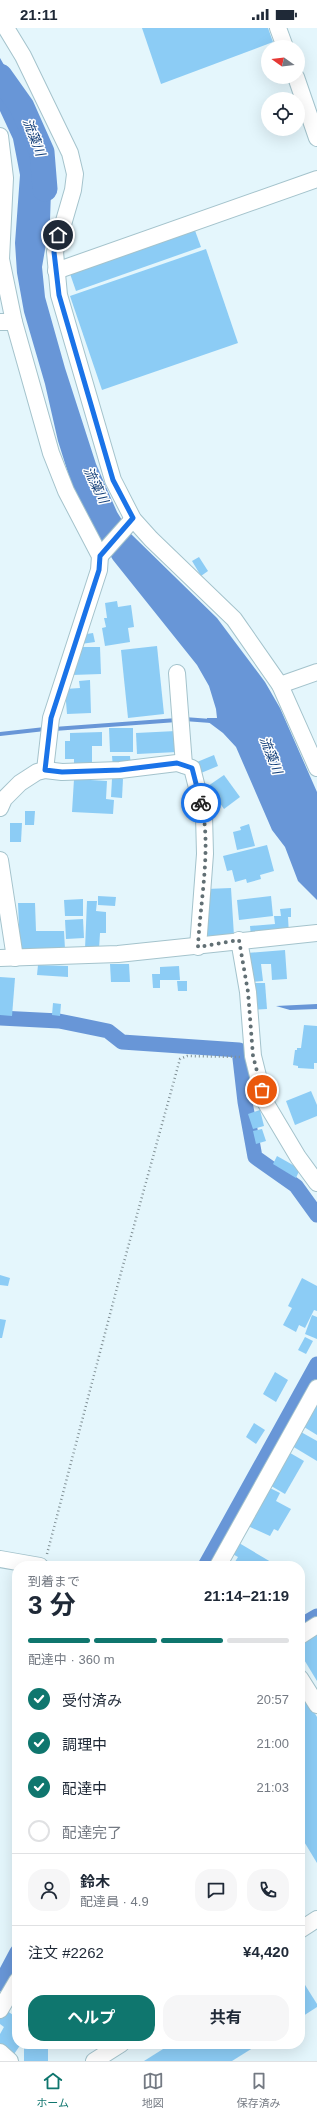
<!DOCTYPE html>
<html lang="ja">
<head>
<meta charset="utf-8">
<style>
  :root { --surface:#fff; --page:#f6f6f7; --text:#1f2937; --muted:#747a83; --line:#e0e1e3; --accent:#0f766e }
  body { margin:0; font-family:Arial,"Noto Sans JP",sans-serif; background:var(--page); color:var(--text); height:100vh; display:flex; flex-direction:column; font-size:15px; white-space:nowrap }
  * { box-sizing:border-box; margin:0 }
  p { font-size:13px; color:var(--muted) }
  .icon { flex:none; width:22px; height:22px; fill:none; stroke:currentColor; stroke-width:2; stroke-linecap:round; stroke-linejoin:round }
  .map { position:relative; flex:1; overflow:hidden }
  .side { position:absolute; left:12px; top:1533px; width:293px; height:488px; display:flex; flex-direction:column; background:var(--surface); border-radius:16px; box-shadow:0 4px 16px #0002 }
  .side>* { flex:none }
  .needle { width:26px; rotate:284deg }
  .tools { position:absolute; left:261px; top:12px; display:grid; gap:8px }
  .tools a { display:grid; place-items:center; width:44px; height:44px; border-radius:50%; background:var(--surface); box-shadow:0 4px 16px #0002; font-size:20px }
  .pin { position:absolute; display:grid; place-items:center; width:34px; height:34px; color:#fff; margin:-17px; border:2px solid #fff; border-radius:50%; box-shadow:0 1px 4px #0007 }
  .courier { position:absolute; display:grid; place-items:center; width:40px; height:40px; margin:-20px; border:3px solid #1a73e8; border-radius:50%; background:#fff; color:#222; box-shadow:0 1px 5px #0007 }
  .overview em { font-style:normal; font-weight:700 }
  .overview div { display:flex; flex-direction:column-reverse }
  .overview { display:flex; align-items:center; justify-content:space-between; height:68px; padding:0 16px }
  h1 { font-size:26px; font-weight:700; line-height:30px }
  .bar { display:grid; grid-template-columns:repeat(4,1fr); gap:6px 4px; align-content:center; height:48px; padding:0 16px }
  .bar i { height:5px; border-radius:3px; background:var(--line) }
  .bar .selected { background:var(--accent) }
  .bar p { grid-column:span 4 }
  .line { display:flex; align-items:center; gap:10px; padding:0 16px; border-top:1px solid var(--line) }
  .line div { flex:1 }
  .round { display:grid; place-items:center; flex:none; width:42px; height:42px; border-radius:16px; background:var(--page) }
  ol { padding:0 16px; list-style:none }
  li { display:flex; align-items:center; gap:12px; height:44px }
  li p { margin-inline-start:auto }
  li .icon { padding:4px; border-radius:50%; background:var(--accent); color:#fff; stroke-width:4 }
  li:last-child { color:var(--muted) }
  li i { width:22px; height:22px; border:2px solid var(--line); border-radius:50% }
  .cta { display:flex; gap:8px; margin-top:auto; padding:8px 16px }
  .cta a { flex:1; height:46px; border-radius:16px; background:var(--accent); color:#fff; font-size:16px; font-weight:700; line-height:46px; text-align:center }
  .cta a+a { background:var(--page); color:var(--text) }
  .status { display:flex; justify-content:space-between; align-items:center; height:28px; padding:0 20px; background:var(--surface); direction:ltr }
  .status svg { height:11px; fill:currentColor }
  .tab-bar { display:flex; justify-content:space-around; align-items:center; height:56px; border-top:1px solid var(--line); background:var(--surface); font-size:11px; color:var(--muted) }
  .tab-bar a { display:grid; justify-items:center; gap:2px }
  .tab-bar .selected { color:var(--accent) }
  .map>svg:first-child { display:block }
  .water { fill:#6896d7 }
  .lines { fill:none; stroke-linecap:round; stroke-linejoin:round }
  .stream { stroke:#6896d7; stroke-width:4 }
  .canal { stroke:#6896d7; stroke-width:15 }
  .river { stroke:#6896d7; stroke-width:25 }
  .building { fill:#8cccf5 }
  .minor-casing { stroke:#a4c3cc; stroke-width:18 }
  .path { stroke:#819095; stroke-width:2.5; stroke-dasharray:1 3; stroke-linecap:butt }
  .minor { stroke:#fff; stroke-width:16 }
  .done { stroke:#616f74; stroke-width:4; stroke-dasharray:0 7.2 }
  .route { stroke:#1a73e8; stroke-width:5 }
  .labels { text-anchor:middle; dominant-baseline:central; stroke-width:3; stroke-linejoin:round; paint-order:stroke }
  .water-label { font-size:13px; font-style:italic; fill:#103d78; stroke:#fff }
</style>
</head>
<body>
<div class="status"><b>21:11</b><svg viewBox="0 0 49 12"><path d="M0 12V9h3v3zM5 12V6h3v6zM10 12V3h3v9zM15 12V0h3v12zM26 1h20v11H26zM47 4h2v5h-2z"/></svg></div>
<div class="map">
<svg width="317" height="2033" viewBox="0 0 317 2033">
  <rect width="100%" height="100%" fill="#e4f6fc"/>
  <g class="water">
    <path d="M0,30L22,68L35,100L51,162L50,193L42,239L45,269L65,340L96,436L117,484L130,505L217,590L265,654L280,680L317,764V872L298,853L285,819L272,802L236,719L223,705L207,693V690H217L216,681L209,658L197,637L113,532L80,477L69,448L58,413L45,356L24,284L17,245L15,215L20,147L13,111L0,83Z"/>
    <path d="M317,976V981L290,982L276,978Z"/>
  </g>
  <g class="lines">
    <g class="stream">
      <path d="M184,691L211,693"/>
      <path d="M54,701L177,692"/>
      <path d="M0,706L45,701"/>
    </g>
    <g class="canal">
      <path d="M0,990L59,993L108,1003L122,1014L239,1022L245,1074L255,1129L296,1158L317,1187"/>
      <path d="M205,1538L317,1336"/>
      <path d="M300,1598L317,1588"/>
      <path d="M0,1956L17,1924"/>
    </g>
    <path class="river" d="M0,48L22,79L42,124L45,161"/>
  </g>
  <g class="building">
    <path d="M142,0H268L273,14L161,56Z"/>
    <path d="M193,197L201,219L76,263L68,240Z"/>
    <path d="M206,221L238,315L102,362L70,268Z"/>
    <path d="M199,529L208,543L201,548L192,533Z"/>
    <path d="M117,573L118,579L131,577L134,599L128,600L130,614L105,618L102,600L106,599L104,590H107L105,575Z"/>
    <path d="M93,605L95,614L81,616L80,607Z"/>
    <path d="M157,618L164,686L128,690L121,622Z"/>
    <path d="M77,619H100L101,646L72,647Z"/>
    <path d="M90,652L91,685L67,686L65,661L80,660L79,653Z"/>
    <path d="M109,700H133V724H110Z"/>
    <path d="M176,703L177,724L137,726L136,705Z"/>
    <path d="M102,704V718H92V736H74V731H65V713H70V705Z"/>
    <path d="M214,727L218,738L201,745L197,734Z"/>
    <path d="M112,728H130L131,739L113,740Z"/>
    <path d="M224,747L240,769L224,781L208,758Z"/>
    <path d="M74,751L107,753L106,771L114,772L113,786L72,784Z"/>
    <path d="M112,751H123L122,770L111,769Z"/>
    <path d="M25,783H35L34,797H25Z"/>
    <path d="M10,795H22L21,814H10Z"/>
    <path d="M249,796L255,818L237,822L233,804L241,802L240,799Z"/>
    <path d="M267,817L274,843L260,847L261,851L247,855L246,851L235,854L232,842L227,843L223,828Z"/>
    <path d="M231,860L234,908L206,910L205,901L208,900L206,861Z"/>
    <path d="M98,868L116,869L115,878L98,877Z"/>
    <path d="M271,868L273,888L239,892L237,872Z"/>
    <path d="M83,871V888H65L64,872Z"/>
    <path d="M87,873H97L96,883L106,884V905H100L99,921H85Z"/>
    <path d="M18,875H35L36,903H64L65,921L20,923Z"/>
    <path d="M291,880V889H288L289,907L251,909L250,898L275,896L274,888H281L280,881Z"/>
    <path d="M83,891L84,910L66,911L65,892Z"/>
    <path d="M285,922L287,951L272,952L271,936H261L263,953L250,954L247,925Z"/>
    <path d="M110,936H129L130,954H111Z"/>
    <path d="M38,937L68,938V949L37,947Z"/>
    <path d="M179,938L180,952H160V939Z"/>
    <path d="M152,946H160V960H153Z"/>
    <path d="M0,949L15,950L12,988L0,987Z"/>
    <path d="M177,953H187V963H178Z"/>
    <path d="M249,955H265L267,981L251,982Z"/>
    <path d="M53,975L61,976L60,988L52,987Z"/>
    <path d="M304,997L317,998V1035H314V1041L298,1040V1038L293,1037L295,1022H297V1020H301Z"/>
    <path d="M311,1063L317,1077V1088L295,1097L286,1073Z"/>
    <path d="M260,1082L264,1098L253,1101L248,1086Z"/>
    <path d="M262,1101L266,1113L256,1116L253,1103Z"/>
    <path d="M277,1128L300,1141L296,1150L273,1136Z"/>
    <path d="M0,1247L10,1250L8,1258L0,1257Z"/>
    <path d="M302,1250L317,1258V1283L314,1282L305,1300L299,1297L296,1304L283,1297L292,1280L288,1278Z"/>
    <path d="M312,1287L317,1289V1311L305,1306Z"/>
    <path d="M0,1291L6,1292L2,1310H0Z"/>
    <path d="M305,1309L313,1313L306,1326L298,1322Z"/>
    <path d="M275,1344L288,1352L276,1374L263,1366Z"/>
    <path d="M317,1375V1407L304,1399Z"/>
    <path d="M254,1395L265,1402L256,1416L246,1409Z"/>
    <path d="M301,1404L317,1413V1433L292,1418Z"/>
    <path d="M285,1422L304,1433L285,1466L266,1455Z"/>
    <path d="M268,1459L280,1465L276,1473L291,1481L278,1503L274,1501L270,1508L248,1498Z"/>
    <path d="M234,1512L271,1534L268,1538L233,1537L238,1529L227,1523Z"/>
    <path d="M317,1603V1653L300,1625V1614Z"/>
    <path d="M300,1661L317,1689V1835L300,1807Z"/>
    <path d="M300,1949L317,1976V1979L300,1990Z"/>
    <path d="M3,1980L13,1987L17,1980V2016H21L12,2029L0,2021V2006L4,1999L0,1996V1985Z"/>
    <path d="M171,2016H259L232,2033H144Z"/>
    <rect x="24" y="2017" width="24" height="16"/>
  </g>
  <g class="lines">
    <defs>
      <g id="minor">
        <path d="M6,0L23,28L70,125L75,146L73,162L55,224L59,267L113,452L133,491L151,511L234,591L280,657L317,740"/>
        <path d="M278,0L285,19"/>
        <path d="M296,49L317,110"/>
        <path d="M0,108L5,150L1,231L14,294"/>
        <path d="M56,243L317,151"/>
        <path d="M0,294H14L51,425L66,463L100,528L99,542L51,690L45,742"/>
        <path d="M100,528L133,491"/>
        <path d="M177,645L184,737"/>
        <path d="M280,657L317,644"/>
        <path d="M0,780L4,771L20,755L37,744L45,742L62,744L120,742L177,735L192,740L204,787L205,826L198,919"/>
        <path d="M0,832L15,930"/>
        <path d="M239,912L248,964L253,1028L264,1072L298,1129L317,1155"/>
        <path d="M0,930L118,926L317,905"/>
        <path d="M0,1531L40,1538"/>
        <path d="M218,1538L317,1360"/>
        <path d="M300,1608L317,1597"/>
        <path d="M300,1650L317,1677"/>
        <path d="M300,1902L317,1891"/>
        <path d="M0,1982L17,1953"/>
        <path d="M0,2024L10,2033"/>
        <path d="M94,2033L121,2016"/>
      </g>
    </defs>
    <use href="#minor" class="minor-casing"/>
    <path class="path" d="M47,1526L119,1252L180,1031L187,1028L240,1029"/>
    <use href="#minor" class="minor"/>
  </g>
  <g class="lines">
    <path class="done" d="M201,775C212,818 200,874 198,919L239,912L248,964L253,1028L262,1062"/>
    <path class="route" d="M58,207L54,224L59,267L113,452L133,490L100,528L99,542L51,690L45,742L62,744L120,742L177,735L192,740L201,775"/>
  </g>
  <g class="labels">
    <g class="water-label">
      <text transform="translate(34 109) rotate(69)">流藻川</text>
      <text transform="translate(96 457) rotate(64)">流藻川</text>
      <text transform="translate(271 727) rotate(69)">流藻川</text>
    </g>
  </g>
</svg>
<div class="tools">
<a><svg class="needle" viewBox="-14 -14 28 28"><path d="M0-13l5 13h-10z" fill="#e53935"/><path d="M0 13l5-13h-10z" fill="#747a83"/></svg></a>
<a><svg class="icon" aria-label="locate" viewBox="0 0 24 24"><circle cx="12" cy="12" r="6"/><path d="M12 2v4M12 18v4M2 12h4M18 12h4"/></svg></a>
</div>
<div class="pin" style="left:262px;top:1062px;background:#ea580c"><svg class="icon" aria-label="bag" viewBox="0 0 24 24"><path d="M5 8h14l-1 12H6zM9 8a3 3 0 0 1 6 0"/></svg></div>
<div class="pin" style="left:58px;top:207px;background:#1f2937"><svg class="icon" aria-label="home" viewBox="0 0 24 24"><path d="M3 11l9-7 9 7M6 9v11h12V9"/></svg></div>
<div class="courier" style="left:201px;top:775px"><svg class="icon" aria-label="bike" viewBox="0 0 24 24"><circle cx="6" cy="16" r="4"/><circle cx="18" cy="16" r="4"/><path d="M6 16l4-8h5l3 8M10 8l3 8H6M13 5h3"/></svg></div>
<section class="side">
<div class="overview"><div><h1>3 分</h1><p>到着まで</p></div><em>21:14–21:19</em></div>
<div class="bar"><i class="selected"></i><i class="selected"></i><i class="selected"></i><i></i><p>配達中 · 360 m</p></div>
<ol>
<li><svg class="icon" aria-label="check" viewBox="0 0 24 24"><path d="M5 12l5 5 9-10"/></svg>受付済み<p>20:57</p></li>
<li><svg class="icon" aria-label="check" viewBox="0 0 24 24"><path d="M5 12l5 5 9-10"/></svg>調理中<p>21:00</p></li>
<li><svg class="icon" aria-label="check" viewBox="0 0 24 24"><path d="M5 12l5 5 9-10"/></svg>配達中<p>21:03</p></li>
<li><i></i>配達完了</li>
</ol>
<div class="line" style="height:72px"><a class="round"><svg class="icon" aria-label="person" viewBox="0 0 24 24"><circle cx="12" cy="8" r="4"/><path d="M4 21q1-7 8-7t8 7"/></svg></a><div><b>鈴木</b><p>配達員 · 4.9</p></div><a class="round"><svg class="icon" aria-label="chat" viewBox="0 0 24 24"><path d="M4 5h16v11H9l-5 4z"/></svg></a><a class="round"><svg class="icon" aria-label="phone" viewBox="0 0 24 24"><path d="M5 4h4l2 5-3 2q2 4 5 5l2-3 5 2v4C11 20 4 13 5 4z"/></svg></a></div>
<div class="line" style="height:52px"><div>注文 #2262</div><b>¥4,420</b></div>
<div class="cta"><a>ヘルプ</a><a>共有</a></div>
</section>
</div>
<nav class="tab-bar">
<a class="selected"><svg class="icon" aria-label="home" viewBox="0 0 24 24"><path d="M3 11l9-7 9 7M6 9v11h12V9"/></svg>ホーム</a>
<a><svg class="icon" aria-label="map" viewBox="0 0 24 24"><path d="M3 6l6-2 6 2 6-2v14l-6 2-6-2-6 2zM9 4v14M15 6v14"/></svg>地図</a>
<a><svg class="icon" aria-label="saved" viewBox="0 0 24 24"><path d="M7 4h10v16l-5-4-5 4z"/></svg>保存済み</a>
</nav>
</body>
</html>
